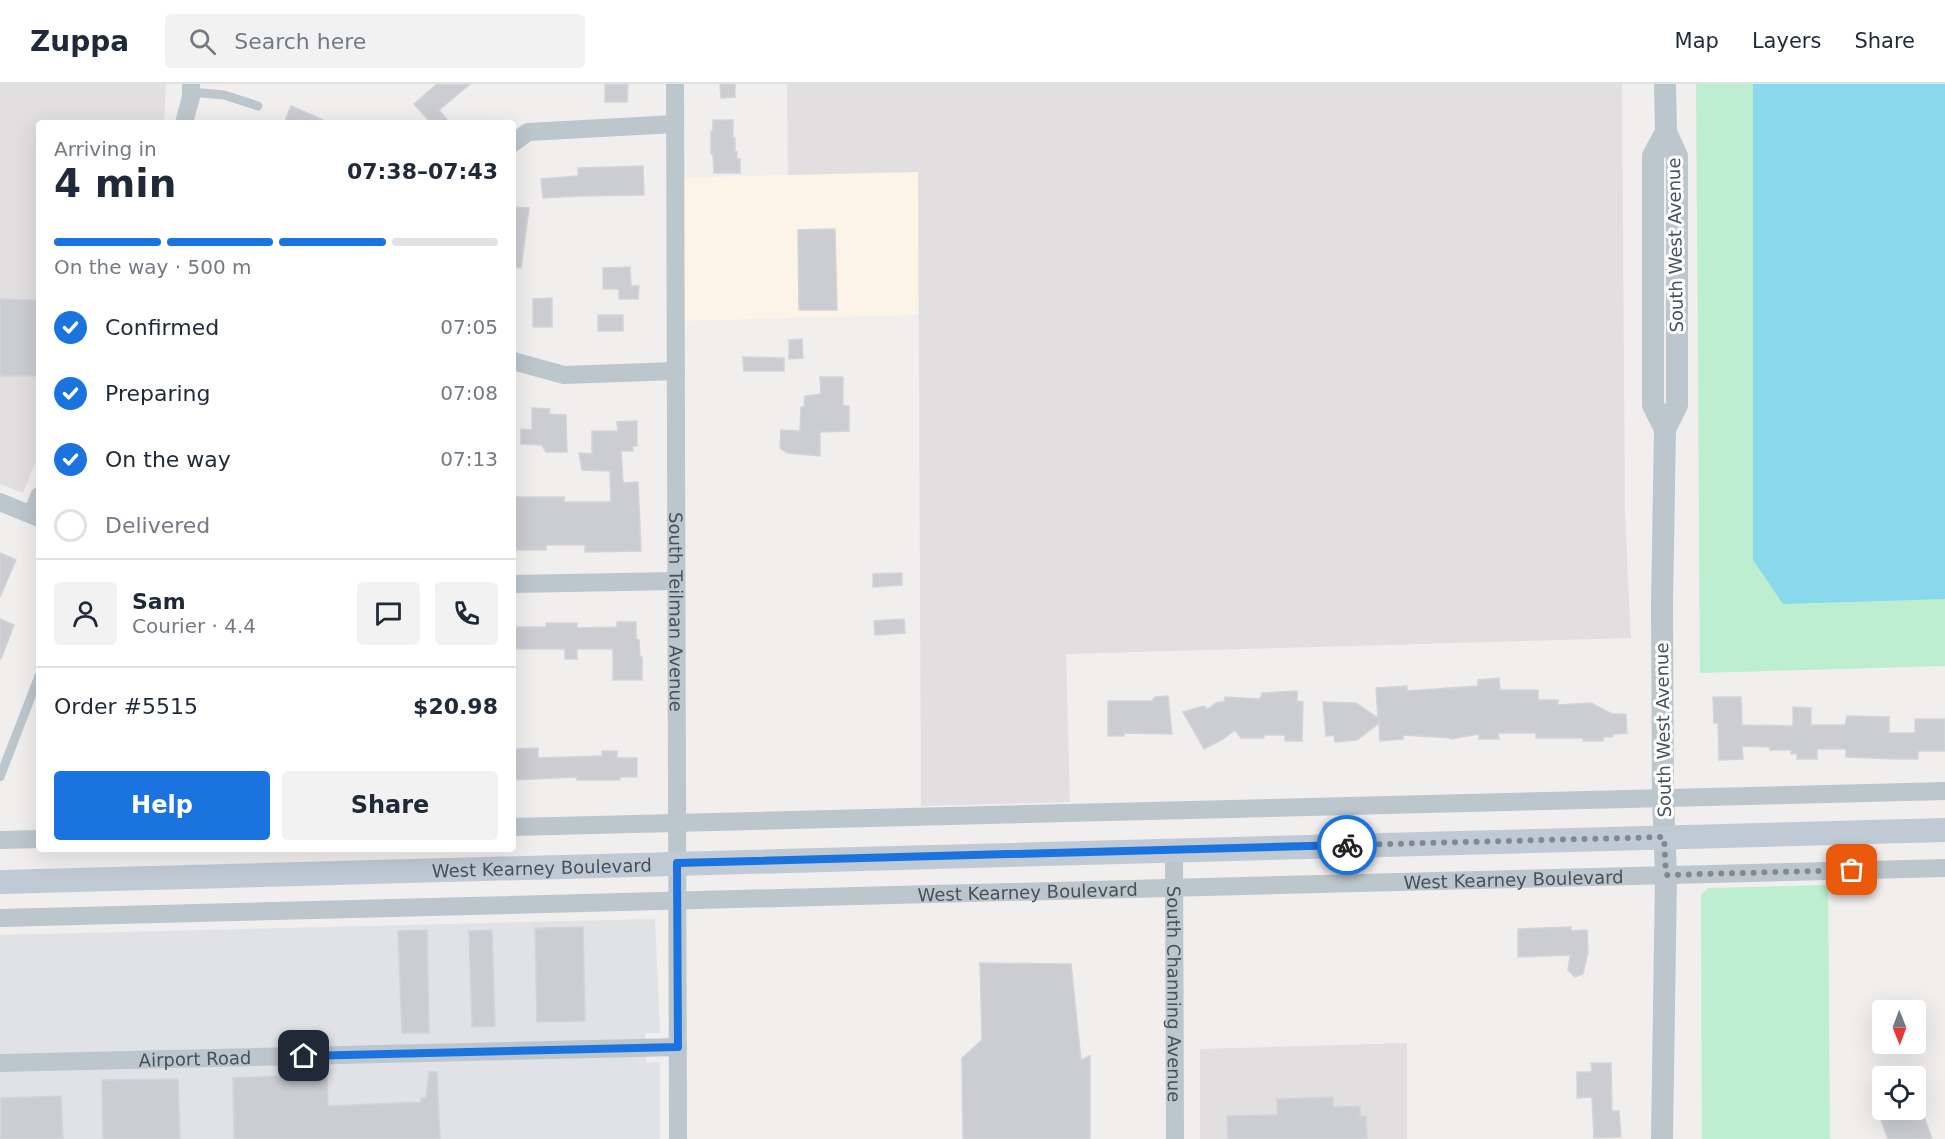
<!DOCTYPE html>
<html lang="en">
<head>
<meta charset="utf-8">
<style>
  :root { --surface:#fff; --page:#f2f2f3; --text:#1f2937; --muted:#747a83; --line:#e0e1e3; --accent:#1a73df }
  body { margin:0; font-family:"DejaVu Sans",sans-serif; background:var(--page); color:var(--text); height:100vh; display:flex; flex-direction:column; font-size:22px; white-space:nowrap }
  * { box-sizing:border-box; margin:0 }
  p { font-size:20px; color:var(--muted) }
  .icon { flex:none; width:33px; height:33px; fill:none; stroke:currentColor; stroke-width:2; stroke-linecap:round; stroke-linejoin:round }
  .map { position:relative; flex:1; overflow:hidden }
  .panel { position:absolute; left:36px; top:36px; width:480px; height:732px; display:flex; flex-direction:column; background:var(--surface); border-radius:6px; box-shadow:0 6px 24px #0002 }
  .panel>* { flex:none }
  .needle { width:39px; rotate:179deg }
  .buttons { position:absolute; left:1872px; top:916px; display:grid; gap:12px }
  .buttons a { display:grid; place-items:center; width:54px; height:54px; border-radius:6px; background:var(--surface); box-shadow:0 6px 24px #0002; font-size:30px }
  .pin { position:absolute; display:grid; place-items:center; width:51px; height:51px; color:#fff; margin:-26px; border-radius:12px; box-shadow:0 3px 9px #0006 }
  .courier { position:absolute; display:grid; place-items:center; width:60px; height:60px; margin:-30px; border:4px solid #1a73df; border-radius:50%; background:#fff; color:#222; box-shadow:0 2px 8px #0007 }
  .head em { font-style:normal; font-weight:600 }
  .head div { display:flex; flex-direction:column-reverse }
  .head { display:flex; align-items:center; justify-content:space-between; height:102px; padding:0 18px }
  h1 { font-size:39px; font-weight:600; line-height:45px }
  .bar { display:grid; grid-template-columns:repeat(4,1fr); gap:9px 6px; align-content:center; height:72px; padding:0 18px }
  .bar i { height:8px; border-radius:4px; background:var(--line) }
  .bar .current { background:var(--accent) }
  .bar p { grid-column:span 4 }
  .line { display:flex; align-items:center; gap:15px; padding:0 18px; border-top:2px solid var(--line) }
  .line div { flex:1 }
  .round { display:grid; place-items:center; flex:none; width:63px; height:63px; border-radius:6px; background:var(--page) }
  ol { padding:0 18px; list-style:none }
  li { display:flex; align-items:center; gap:18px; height:66px }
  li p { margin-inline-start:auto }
  li .icon { padding:6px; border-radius:50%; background:var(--accent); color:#fff; stroke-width:4 }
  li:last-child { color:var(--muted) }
  li i { width:33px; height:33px; border:3px solid var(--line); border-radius:50% }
  .cta { display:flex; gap:12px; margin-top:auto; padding:12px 18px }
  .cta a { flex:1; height:69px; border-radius:6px; background:var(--accent); color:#fff; font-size:24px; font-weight:600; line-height:69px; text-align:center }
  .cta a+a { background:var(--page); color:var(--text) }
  header { display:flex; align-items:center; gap:36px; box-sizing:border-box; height:84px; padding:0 30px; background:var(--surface); border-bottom:2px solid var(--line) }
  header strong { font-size:28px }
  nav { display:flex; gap:33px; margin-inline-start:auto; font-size:21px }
  .search { width:420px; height:54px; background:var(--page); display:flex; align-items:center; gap:15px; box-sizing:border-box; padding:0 21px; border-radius:6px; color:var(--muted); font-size:22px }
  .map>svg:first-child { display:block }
  .commercial { fill:#fcf5e7 }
  .education { fill:#e2dfe0 }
  .airport { fill:#e0e2e6 }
  .green { fill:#bceecf }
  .water { fill:#8ad8eb }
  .building { fill:#cbcdd3; stroke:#d2d4da; stroke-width:1.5 }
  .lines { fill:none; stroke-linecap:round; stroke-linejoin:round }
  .service { stroke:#bcc6cd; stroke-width:9 }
  .minor { stroke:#bcc6cd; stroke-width:18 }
  .tertiary { stroke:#bcc6cd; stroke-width:22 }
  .secondary { stroke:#bfcad5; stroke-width:24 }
  .done { stroke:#82898e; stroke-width:6; stroke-dasharray:0 10.8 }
  .route { stroke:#1a73df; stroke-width:8 }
  .labels { text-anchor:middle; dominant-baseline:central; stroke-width:6; stroke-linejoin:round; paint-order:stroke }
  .street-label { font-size:18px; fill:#46525b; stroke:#fff }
</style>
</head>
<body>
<header>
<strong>Zuppa</strong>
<div class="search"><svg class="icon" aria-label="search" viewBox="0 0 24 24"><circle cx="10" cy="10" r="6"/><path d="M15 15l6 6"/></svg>Search here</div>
<nav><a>Map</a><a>Layers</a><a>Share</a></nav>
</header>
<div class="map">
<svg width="1945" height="1055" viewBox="0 0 1945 1055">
  <rect width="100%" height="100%" fill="#f1eeee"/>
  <path class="commercial" d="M918,87V231L673,237V94Z"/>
  <g class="education">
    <path d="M0,0H166L164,39H39V369L23,409L0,400Z"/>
    <path d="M787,0H1622L1625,431L1631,554L1066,570L1070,718L921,722L918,88L788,91Z"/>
    <path d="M1407,959V1055H1200V965Z"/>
  </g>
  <path class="airport" d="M655,835L660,949H645L646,979L660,978V1055H0V851Z"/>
  <g class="green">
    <path d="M1696,0H1945V582L1700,589Z"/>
    <path d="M1828,801L1830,1055H1702L1701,811L1708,804Z"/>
  </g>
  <path class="water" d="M1753,0H1945V515L1783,520L1753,476Z"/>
  <g class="building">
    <path d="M437,0H470L439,26L450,39H431L414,20Z"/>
    <path d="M605,0H628L627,18H605Z"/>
    <path d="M720,0H735V13L721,14Z"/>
    <path d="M291,22L330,39H284Z"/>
    <path d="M713,36H733V54H735V67L737,68V75H740V89H714L713,70H711V47H713Z"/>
    <path d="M643,82L644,111L578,112L543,114L541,95L578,92V84Z"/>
    <path d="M513,123L529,124L521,184L513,183Z"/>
    <path d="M835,145L837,226H799L798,146Z"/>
    <path d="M630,183L631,202H639L638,215H619V205H603V184Z"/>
    <path d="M552,214V243H533V215Z"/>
    <path d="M0,215L39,216V292H0Z"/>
    <rect x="598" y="231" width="25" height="16"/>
    <path d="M802,255L803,274L789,275V256Z"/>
    <path d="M743,273L784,274V287H744Z"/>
    <path d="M820,293H843V322H849V347L820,348V372L787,369L780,364L781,346L800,347L801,323H804L805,312L821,310Z"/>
    <path d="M532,324L550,325L549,330L566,331L567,368H546L542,361L521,360V345L532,346Z"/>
    <path d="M637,337V362H632L633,367H621L623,399L638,398L641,467L585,468V461H546V466H513V413H564V418H611L610,387L582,386L579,369L592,370V347H618L617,338Z"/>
    <path d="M0,469L16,476L0,513Z"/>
    <path d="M902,489V501L873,503V490Z"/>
    <path d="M0,535L14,541L1,575H0Z"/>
    <path d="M904,535L905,549L875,551L874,537Z"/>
    <path d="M617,538H636V555L639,556L640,573H642V596H613V565H577V575H565V565H513V543H546V539H577V544L617,543Z"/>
    <path d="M1499,594L1500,606H1538V616H1558V621L1591,619L1612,630H1626L1627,649L1614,650L1612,653H1603V657H1583V654H1536V649H1498L1499,655H1479V650L1451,655V654L1403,651V655L1380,657L1379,639L1357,656L1335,658L1334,651L1326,652L1323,618L1356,619L1378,634L1376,604L1407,602V607L1478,602V596Z"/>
    <path d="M1297,607V617L1303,618L1302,657H1285V651H1265L1263,654H1241L1235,646L1223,655L1204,665L1183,628L1203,622L1208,625L1216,619L1225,617V613L1260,615L1262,609Z"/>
    <path d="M1168,612L1172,650L1124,649V652H1108V617H1152L1155,613Z"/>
    <path d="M1713,613H1741L1742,641L1793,642V623L1811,624V641H1845L1847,632L1889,633V649H1915V635H1945V667H1918V675H1896L1846,673V665H1817V675H1797V669L1791,670L1792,666H1770V663L1742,662L1743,675L1719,676L1718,639H1714Z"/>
    <path d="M538,664V674L602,672V667H617V674H637V693H620V696H577V693L513,696V665Z"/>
    <path d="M583,843L585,937L537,938L535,844Z"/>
    <path d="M1571,843V847L1587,846L1588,868L1583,890L1575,893L1568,886L1570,871L1518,873V845Z"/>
    <path d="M427,846L429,949H402L398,847Z"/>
    <path d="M492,846L495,942L472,943L469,847Z"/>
    <path d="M980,879L1071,880L1081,976L1090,972V1055H963L962,974L982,956Z"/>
    <path d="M1591,979H1611L1612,1027H1619L1621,1053L1594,1054L1592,1013L1577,1014V988H1592Z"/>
    <path d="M429,988H437L440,1055H234L233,994L327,990L328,1022L421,1018V1014H426Z"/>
    <path d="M178,995L180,1055H103L102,996Z"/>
    <path d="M61,1012L63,1055H1V1014Z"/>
    <path d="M1333,1013V1023L1360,1022V1032H1366L1367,1055H1228L1227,1032L1277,1031V1015Z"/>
    <path d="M1898,1026H1904L1908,1036L1923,1030L1932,1055H1888L1880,1033Z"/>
  </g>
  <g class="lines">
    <g class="service">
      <path d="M191,8L224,11L258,22"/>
      <path d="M0,693L39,592"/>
    </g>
    <g class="minor">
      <path id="s1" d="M675,0L678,1055"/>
      <path d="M184,39L191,13V0"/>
      <path d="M513,59L528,48L675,40"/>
      <path d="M513,277L564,291L676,287"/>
      <path d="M0,418L39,434"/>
      <path d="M32,431L39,412"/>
      <path d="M513,500L676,497"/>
      <path d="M513,743L1945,707"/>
      <path d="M0,756L39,755"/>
      <path id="s2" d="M1174,766L1175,1055"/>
      <path id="s3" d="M0,834L1945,784"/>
      <path id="s4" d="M0,979L678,963"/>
    </g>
    <g class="tertiary">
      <path d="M1665,345L1653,321V72L1666,48"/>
      <path d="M1662,1055L1666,791L1663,715L1662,520L1665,345L1677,321V72L1666,48L1665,0"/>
    </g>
    <path class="secondary" id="s5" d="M0,798L1945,746"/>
  </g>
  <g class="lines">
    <path class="done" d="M1347,761L1664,753L1666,791L1852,786"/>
    <path class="route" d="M304,972L678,963L677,779L1347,761"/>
  </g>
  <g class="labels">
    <g class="street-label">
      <text transform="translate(1675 161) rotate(-91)">South West Avenue</text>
      <text stroke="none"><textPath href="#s1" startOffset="528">South Teilman Avenue</textPath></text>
      <text transform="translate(1663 646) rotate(-91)">South West Avenue</text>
      <text stroke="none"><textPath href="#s5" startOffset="542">West Kearney Boulevard</textPath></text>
      <text stroke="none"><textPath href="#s3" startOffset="1514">West Kearney Boulevard</textPath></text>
      <text stroke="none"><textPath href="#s3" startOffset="1028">West Kearney Boulevard</textPath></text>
      <text stroke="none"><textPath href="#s2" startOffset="144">South Channing Avenue</textPath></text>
      <text stroke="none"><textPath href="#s4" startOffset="195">Airport Road</textPath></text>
    </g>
  </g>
</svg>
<div class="buttons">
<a><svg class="needle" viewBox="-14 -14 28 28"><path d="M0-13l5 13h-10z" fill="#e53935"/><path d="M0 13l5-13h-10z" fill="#747a83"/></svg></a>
<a><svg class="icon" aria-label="locate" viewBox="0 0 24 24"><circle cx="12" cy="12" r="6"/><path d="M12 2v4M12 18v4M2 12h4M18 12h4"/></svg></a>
</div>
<div class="pin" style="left:1852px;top:786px;background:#ea580c"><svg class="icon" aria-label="bag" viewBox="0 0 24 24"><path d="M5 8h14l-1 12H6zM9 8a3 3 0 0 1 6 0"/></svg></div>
<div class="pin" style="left:304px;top:972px;background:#1f2937"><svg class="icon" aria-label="home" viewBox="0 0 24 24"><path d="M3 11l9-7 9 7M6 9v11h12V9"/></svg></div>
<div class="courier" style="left:1347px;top:761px"><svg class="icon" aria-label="bike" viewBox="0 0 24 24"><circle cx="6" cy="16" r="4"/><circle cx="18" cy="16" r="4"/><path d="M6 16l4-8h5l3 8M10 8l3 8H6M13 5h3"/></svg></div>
<section class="panel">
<div class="head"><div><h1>4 min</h1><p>Arriving in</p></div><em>07:38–07:43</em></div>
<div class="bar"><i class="current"></i><i class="current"></i><i class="current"></i><i></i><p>On the way · 500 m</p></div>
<ol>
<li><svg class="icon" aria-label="check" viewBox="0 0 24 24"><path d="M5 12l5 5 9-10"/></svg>Confirmed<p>07:05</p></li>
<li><svg class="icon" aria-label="check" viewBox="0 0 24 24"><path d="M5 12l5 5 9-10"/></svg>Preparing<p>07:08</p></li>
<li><svg class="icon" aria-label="check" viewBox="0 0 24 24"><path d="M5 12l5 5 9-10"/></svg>On the way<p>07:13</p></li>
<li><i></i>Delivered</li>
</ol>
<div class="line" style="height:108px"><a class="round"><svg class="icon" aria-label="person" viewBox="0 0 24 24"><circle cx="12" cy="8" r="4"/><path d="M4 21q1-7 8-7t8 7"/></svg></a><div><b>Sam</b><p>Courier · 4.4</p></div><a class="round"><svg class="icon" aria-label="chat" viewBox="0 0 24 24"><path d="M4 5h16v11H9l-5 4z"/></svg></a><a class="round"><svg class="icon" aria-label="phone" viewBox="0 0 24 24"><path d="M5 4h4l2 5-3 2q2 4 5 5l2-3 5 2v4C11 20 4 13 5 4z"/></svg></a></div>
<div class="line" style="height:78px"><div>Order #5515</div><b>$20.98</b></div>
<div class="cta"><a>Help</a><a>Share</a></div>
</section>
</div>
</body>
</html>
